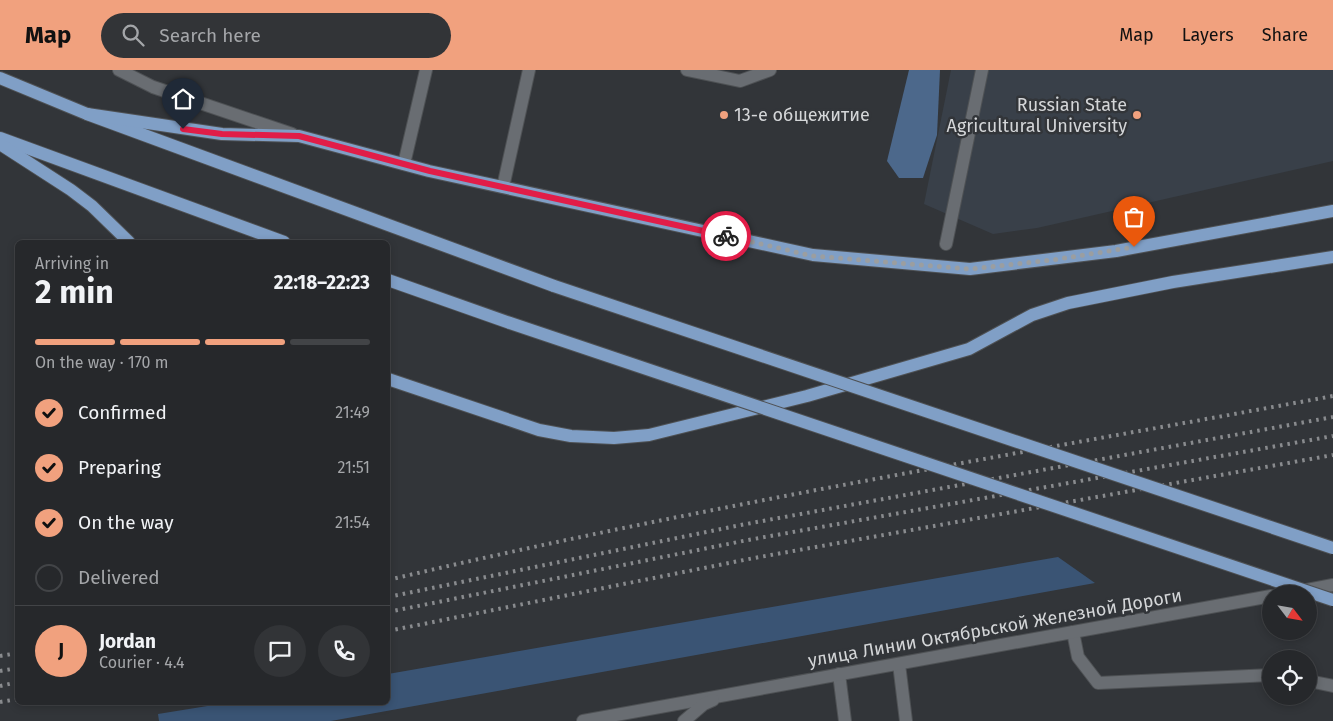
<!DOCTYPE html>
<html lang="en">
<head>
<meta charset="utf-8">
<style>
  :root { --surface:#26282b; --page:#323437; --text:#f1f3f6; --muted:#a4a6a9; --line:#424447; --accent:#f1a17e }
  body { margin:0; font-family:"Fira Sans",sans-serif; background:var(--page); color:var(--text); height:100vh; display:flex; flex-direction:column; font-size:19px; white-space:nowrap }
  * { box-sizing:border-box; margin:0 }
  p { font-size:16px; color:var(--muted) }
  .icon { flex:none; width:28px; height:28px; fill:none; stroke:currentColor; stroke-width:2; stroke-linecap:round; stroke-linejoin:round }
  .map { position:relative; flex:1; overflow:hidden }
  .details { position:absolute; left:15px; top:170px; width:375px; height:465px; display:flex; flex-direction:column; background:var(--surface); border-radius:8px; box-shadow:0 2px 8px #0003,0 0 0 1px var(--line) }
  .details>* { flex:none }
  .needle { width:32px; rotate:121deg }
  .tools { position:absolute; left:1262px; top:515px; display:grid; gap:10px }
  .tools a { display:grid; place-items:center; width:55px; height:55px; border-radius:50%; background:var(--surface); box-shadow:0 2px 8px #0003,0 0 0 1px var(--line); font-size:25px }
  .pin { position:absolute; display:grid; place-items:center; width:42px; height:42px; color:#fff; margin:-51px -21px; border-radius:50% 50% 50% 0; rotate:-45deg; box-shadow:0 0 5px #0007 }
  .pin .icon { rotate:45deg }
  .courier { position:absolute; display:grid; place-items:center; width:50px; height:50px; margin:-25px; border:4px solid #e11d48; border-radius:50%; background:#fff; color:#222; box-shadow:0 1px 6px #0007 }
  .headline em { font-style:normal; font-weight:700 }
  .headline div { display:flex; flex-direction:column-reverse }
  .headline { display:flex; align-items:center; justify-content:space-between; height:85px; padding:0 20px }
  h1 { font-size:32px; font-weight:700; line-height:38px }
  .bar { display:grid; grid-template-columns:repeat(4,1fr); gap:8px 5px; align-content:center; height:60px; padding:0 20px }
  .bar i { height:6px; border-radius:4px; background:var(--line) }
  .bar .selected { background:var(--accent) }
  .bar p { grid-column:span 4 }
  .line { display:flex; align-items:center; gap:12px; padding:0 20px; border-top:1px solid var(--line) }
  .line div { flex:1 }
  .round { display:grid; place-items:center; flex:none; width:52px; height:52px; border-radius:26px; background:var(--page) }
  ol { padding:0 20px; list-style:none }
  li { display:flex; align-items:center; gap:15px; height:55px }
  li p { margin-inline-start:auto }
  li .icon { padding:5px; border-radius:50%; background:var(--accent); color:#111; stroke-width:4 }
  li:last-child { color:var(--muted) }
  li i { width:28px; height:28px; border:2px solid var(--line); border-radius:50% }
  header { display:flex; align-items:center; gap:30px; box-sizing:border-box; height:70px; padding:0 25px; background:var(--accent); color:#111 }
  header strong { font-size:24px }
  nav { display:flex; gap:28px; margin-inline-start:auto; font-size:18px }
  .search { width:350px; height:45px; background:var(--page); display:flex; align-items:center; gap:12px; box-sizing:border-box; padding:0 18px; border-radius:28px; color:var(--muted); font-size:19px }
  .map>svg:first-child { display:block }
  .built { fill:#394049 }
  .green { fill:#3a5474 }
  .forest { fill:#4c688b }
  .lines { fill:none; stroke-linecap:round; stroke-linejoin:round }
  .minor-casing { stroke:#4e5154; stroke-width:14 }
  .major-casing { stroke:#4e5154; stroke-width:14 }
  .minor { stroke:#696d72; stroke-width:12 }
  .major { stroke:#809fc6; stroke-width:12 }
  .rail { stroke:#898b8e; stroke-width:4; stroke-dasharray:2.5 5; stroke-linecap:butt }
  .major-bridge-casing { stroke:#4e5154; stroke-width:14; stroke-linecap:butt }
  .major-bridge { stroke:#809fc6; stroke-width:12 }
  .done { stroke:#9b9ea0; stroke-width:5; stroke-dasharray:0 9 }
  .route { stroke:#e11d48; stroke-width:6 }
  .poi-dot { fill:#f1a17e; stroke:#323539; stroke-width:2 }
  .labels { text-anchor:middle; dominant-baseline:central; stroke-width:5; stroke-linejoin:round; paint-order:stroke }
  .poi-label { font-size:18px; fill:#d4d6d8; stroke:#323539; text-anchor:end }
  .street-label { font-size:18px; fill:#d4d6d8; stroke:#323539 }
</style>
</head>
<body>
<header>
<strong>Map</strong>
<div class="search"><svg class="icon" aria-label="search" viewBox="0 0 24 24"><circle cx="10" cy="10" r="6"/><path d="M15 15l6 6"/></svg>Search here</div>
<nav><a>Map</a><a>Layers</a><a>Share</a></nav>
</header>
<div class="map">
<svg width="1333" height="651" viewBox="0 0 1333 651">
  <rect width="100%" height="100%" fill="#323539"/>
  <path class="built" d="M951,0H1333V91L1037,158L993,164L924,134Z"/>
  <path class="green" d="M1058,487L1095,513L331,651H159L158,644L226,633L388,632V604Z"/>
  <path class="forest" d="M909,0H940L937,65L923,108H899L887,91Z"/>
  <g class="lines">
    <defs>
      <g id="minor">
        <path d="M119,0L153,17L292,64"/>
        <path d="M687,0L740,11L770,0"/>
        <path d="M404,94L426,0"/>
        <path d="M503,117L529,0"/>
        <path d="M946,174L982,0"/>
        <path d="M1286,524L1333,515"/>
        <path d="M1073,562L1078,587L1098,613L1271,605"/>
        <path d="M899,594L906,651"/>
        <path d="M839,604L845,651"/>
        <path d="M1309,611L1333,616"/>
        <path d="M583,651L1271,526"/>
        <path d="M684,651L704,634L713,630"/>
      </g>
      <g id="major">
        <path d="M0,8L87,44L554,216"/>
        <path d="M87,44L222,64L299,66L429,101L813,185L970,199L1116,181L1333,141"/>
        <path d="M0,68L284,172"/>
        <path d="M0,74L71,120L92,136L129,172"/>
        <path d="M388,210L510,253"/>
        <path d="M388,309L539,360L571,366L614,368L649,365L807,326L969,279L1032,245L1068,233L1173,212L1333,187"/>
      </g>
    </defs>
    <use href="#minor" class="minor-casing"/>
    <use href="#major" class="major-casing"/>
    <use href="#minor" class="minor"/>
    <use href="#major" class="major"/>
    <g class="rail">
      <path d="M388,510C700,436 1017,384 1333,326"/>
      <path d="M388,527L746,454L1333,347"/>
      <path d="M388,542L748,470L1333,366"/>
      <path d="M388,561L754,488L1333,385"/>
      <path d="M0,586L18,583"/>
      <path d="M0,601L18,598"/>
      <path d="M0,616L18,612"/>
      <path d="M0,632L18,629"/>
    </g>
    <defs>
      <g id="major-bridge">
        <path d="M554,216L1333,478"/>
        <path d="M510,253L1333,530"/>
      </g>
    </defs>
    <use href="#major-bridge" class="major-bridge-casing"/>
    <use href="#major-bridge" class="major-bridge"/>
  </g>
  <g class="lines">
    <path class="done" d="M726,166L813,186L970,199L1059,189L1134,177"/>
    <path class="route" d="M183,59L222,64L299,66L430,101L726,166"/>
  </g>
  <g class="poi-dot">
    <circle cx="724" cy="45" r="5"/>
    <circle cx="1137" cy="45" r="5"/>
  </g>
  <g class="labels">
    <g class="poi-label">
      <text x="1127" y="35">Russian State<tspan x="1127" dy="21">Agricultural University</tspan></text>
      <text x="734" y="45" text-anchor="start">13-е общежитие</text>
    </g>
    <g class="street-label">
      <text transform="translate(995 558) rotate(-10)">улица Линии Октябрьской Железной Дороги</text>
    </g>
  </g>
</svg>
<div class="tools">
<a><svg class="needle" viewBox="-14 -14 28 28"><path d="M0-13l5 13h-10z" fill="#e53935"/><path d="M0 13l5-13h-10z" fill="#a4a6a9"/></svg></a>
<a><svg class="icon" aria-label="locate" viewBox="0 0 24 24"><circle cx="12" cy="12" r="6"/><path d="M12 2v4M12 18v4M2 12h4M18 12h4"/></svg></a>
</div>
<div class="pin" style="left:1134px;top:177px;background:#ea580c"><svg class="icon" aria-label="bag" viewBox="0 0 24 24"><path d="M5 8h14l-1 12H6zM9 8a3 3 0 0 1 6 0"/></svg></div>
<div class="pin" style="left:183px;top:59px;background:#1f2937"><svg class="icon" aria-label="home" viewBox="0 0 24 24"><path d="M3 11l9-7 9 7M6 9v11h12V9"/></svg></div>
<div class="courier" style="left:726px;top:166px"><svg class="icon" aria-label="bike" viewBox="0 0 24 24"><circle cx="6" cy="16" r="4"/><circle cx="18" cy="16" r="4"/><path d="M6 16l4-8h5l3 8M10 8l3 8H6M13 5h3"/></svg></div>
<section class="details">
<div class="headline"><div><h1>2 min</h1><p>Arriving in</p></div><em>22:18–22:23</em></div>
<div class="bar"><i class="selected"></i><i class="selected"></i><i class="selected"></i><i></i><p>On the way · 170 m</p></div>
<ol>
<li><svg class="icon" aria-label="check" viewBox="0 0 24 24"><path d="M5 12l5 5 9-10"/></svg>Confirmed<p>21:49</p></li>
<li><svg class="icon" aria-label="check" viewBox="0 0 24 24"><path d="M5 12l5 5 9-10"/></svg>Preparing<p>21:51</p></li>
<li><svg class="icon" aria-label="check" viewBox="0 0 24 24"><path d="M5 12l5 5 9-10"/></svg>On the way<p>21:54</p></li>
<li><i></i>Delivered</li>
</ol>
<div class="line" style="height:90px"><b class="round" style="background:var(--accent);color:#111">J</b><div><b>Jordan</b><p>Courier · 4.4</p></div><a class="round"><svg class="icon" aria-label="chat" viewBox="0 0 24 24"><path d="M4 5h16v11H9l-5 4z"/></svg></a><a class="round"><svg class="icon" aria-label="phone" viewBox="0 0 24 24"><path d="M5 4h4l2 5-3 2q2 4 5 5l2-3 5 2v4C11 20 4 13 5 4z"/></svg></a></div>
</section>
</div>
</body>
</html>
